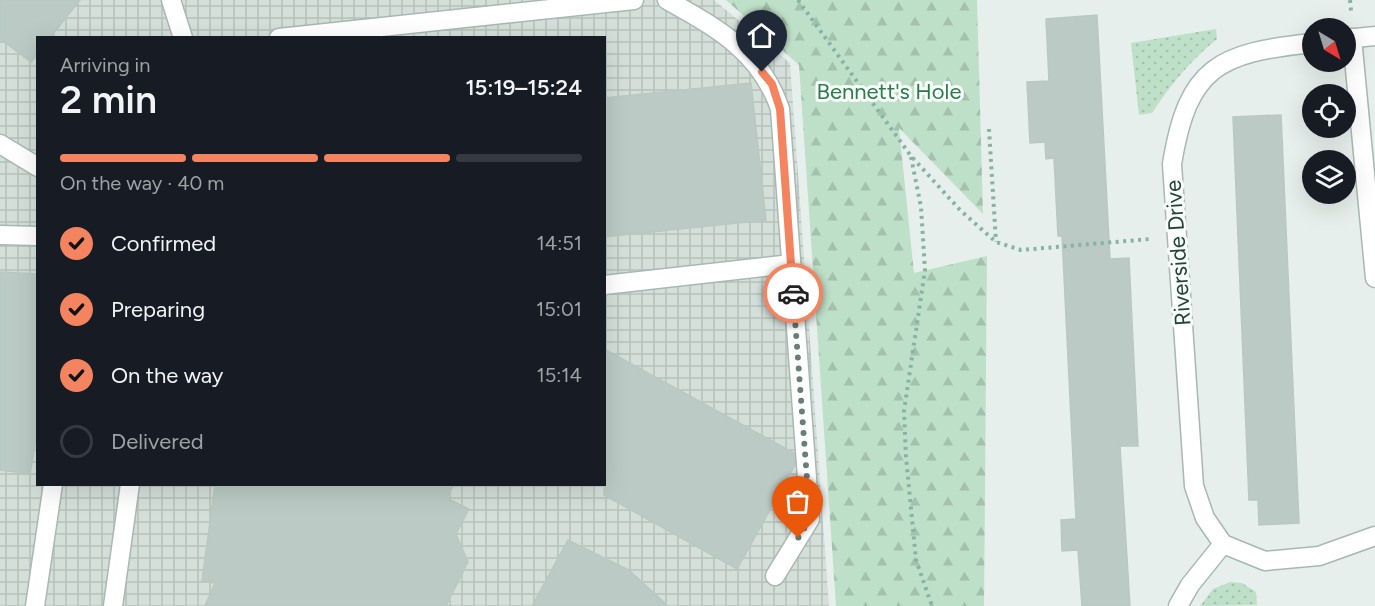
<!DOCTYPE html>
<html lang="en">
<head>
<meta charset="utf-8">
<style>
  :root { --surface:#171b24; --page:#242831; --text:#f1f3f6; --muted:#9ea1a6; --line:#363941; --accent:#f4845f }
  body { margin:0; font-family:Figtree,sans-serif; background:var(--page); color:var(--text); height:100vh; display:flex; flex-direction:column; font-size:22px; white-space:nowrap }
  * { box-sizing:border-box; margin:0 }
  p { font-size:20px; color:var(--muted) }
  .icon { flex:none; width:33px; height:33px; fill:none; stroke:currentColor; stroke-width:2; stroke-linecap:round; stroke-linejoin:round }
  .map { position:relative; flex:1; overflow:hidden }
  .panel { position:absolute; left:36px; top:36px; width:570px; height:450px; display:flex; flex-direction:column; background:var(--surface); border-radius:0px; box-shadow:0 6px 24px #0002 }
  .panel>* { flex:none }
  .needle { width:39px; rotate:142deg }
  .tools { position:absolute; left:1302px; top:18px; display:grid; gap:12px }
  .tools a { display:grid; place-items:center; width:54px; height:54px; border-radius:50%; background:var(--surface); box-shadow:0 6px 24px #0002; font-size:30px }
  .pin { position:absolute; display:grid; place-items:center; width:51px; height:51px; color:#fff; margin:-62px -26px; border-radius:50% 50% 50% 0; rotate:-45deg; box-shadow:0 0 6px #0007 }
  .pin .icon { rotate:45deg }
  .courier { position:absolute; display:grid; place-items:center; width:60px; height:60px; margin:-30px; border:4px solid #f4845f; border-radius:50%; background:#fff; color:#222; box-shadow:0 2px 8px #0007 }
  .head em { font-style:normal; font-weight:600 }
  .head div { display:flex; flex-direction:column-reverse }
  .head { display:flex; align-items:center; justify-content:space-between; height:102px; padding:0 24px }
  h1 { font-size:39px; font-weight:600; line-height:45px }
  .bar { display:grid; grid-template-columns:repeat(4,1fr); gap:9px 6px; align-content:center; height:72px; padding:0 24px }
  .bar i { height:8px; border-radius:4px; background:var(--line) }
  .bar .on { background:var(--accent) }
  .bar p { grid-column:span 4 }
  ol { padding:0 24px; list-style:none }
  li { display:flex; align-items:center; gap:18px; height:66px }
  li p { margin-inline-start:auto }
  li .icon { padding:6px; border-radius:50%; background:var(--accent); color:#111; stroke-width:4 }
  li:last-child { color:var(--muted) }
  li i { width:33px; height:33px; border:3px solid var(--line); border-radius:50% }
  .map>svg:first-child { display:block }
  .industrial { fill:url(#industrial-grid); fill-rule:evenodd }
  .grass { fill:url(#grass-dots) }
  .forest { fill:url(#forest-firs) }
  .building { fill:#bbcac4; stroke:#b8c9c2; stroke-width:1.5 }
  .lines { fill:none; stroke-linecap:round; stroke-linejoin:round }
  .lane-casing { stroke:#a8b8b2; stroke-width:21 }
  .street-casing { stroke:#a8b8b2; stroke-width:21 }
  .path { stroke:#86b3a5; stroke-width:4; stroke-dasharray:3 4.5; stroke-linecap:butt }
  .lane { stroke:#fff; stroke-width:18 }
  .street { stroke:#fff; stroke-width:18 }
  .done { stroke:#687f78; stroke-width:6; stroke-dasharray:0 10.8 }
  .route { stroke:#f4845f; stroke-width:8 }
  .labels { text-anchor:middle; dominant-baseline:central; stroke-width:6; stroke-linejoin:round; paint-order:stroke }
  .park-label { font-size:22px; fill:#2d7a4b; stroke:#f7fbf9 }
  .street-label { font-size:22px; fill:#24423a; stroke:#f7fbf9 }
</style>
</head>
<body>
<div class="map">
<svg width="1375" height="606" viewBox="0 0 1375 606">
  <defs>
    <pattern id="industrial-grid" width="8" height="8" patternUnits="userSpaceOnUse" patternTransform="scale(1.5)"><rect width="8" height="8" fill="#d4dfda"/><path d="M0 4h8M4 0v8" fill="none" stroke="#b6c1bc"/></pattern>
    <pattern id="grass-dots" width="8" height="8" patternUnits="userSpaceOnUse" patternTransform="scale(1.5)"><rect width="8" height="8" fill="#bfe0c8"/><path d="M2 2h.1M6 6h.1" fill="none" stroke="#a4c1ad" stroke-width="1.8" stroke-linecap="round"/></pattern>
    <pattern id="forest-firs" width="22" height="20" patternUnits="userSpaceOnUse" patternTransform="scale(1.5)"><rect width="22" height="20" fill="#bfe0c8"/><path d="M5 1l3.5 6h-7zM16 11l3.5 6h-7z" fill="#a4c1ad"/></pattern>
  </defs>
  <rect width="100%" height="100%" fill="#e6efeb"/>
  <path class="industrial" d="M0,0H714L790,63L829,606H0ZM38,38H604V484H38Z"/>
  <g class="grass">
    <path d="M1216,29L1217,39C1190,61 1171,84 1152,113L1139,115L1131,43Z"/>
    <path d="M1230,582L1242,583L1256,592L1257,605L1200,606L1213,589Z"/>
  </g>
  <path class="forest" d="M726,0H977L983,214L899,128L914,273L987,256L984,606H836L799,65Z"/>
  <g class="building">
    <path d="M0,0H80L50,38H38V54L31,62L0,39Z"/>
    <path d="M1097,15L1110,259L1129,258L1138,446H1120L1130,606H1082L1078,550L1062,551L1061,520L1076,519L1062,236H1058L1054,158L1046,159L1045,142L1030,143L1027,82L1049,81L1046,19Z"/>
    <path d="M751,83L766,220L604,237V98Z"/>
    <path d="M1281,115L1299,523L1259,525L1258,500H1249L1233,117Z"/>
    <path d="M0,272L38,274V429L30,474L0,470Z"/>
    <path d="M604,349L794,453L795,465L737,569L604,495Z"/>
    <path d="M215,484H454L447,498L469,509L456,534L468,562L446,606H205L215,583L202,581Z"/>
    <path d="M568,540L629,570L668,606H532Z"/>
  </g>
  <g class="lines">
    <defs>
      <g id="lane">
        <path d="M667,0C717,28 761,52 780,109L810,519L775,576"/>
        <path d="M1352,38L1375,278"/>
        <path d="M0,144L38,167"/>
        <path d="M0,235L38,236"/>
        <path d="M604,285L791,264"/>
        <path d="M35,606L53,484"/>
      </g>
      <g id="street">
        <path d="M171,0L183,38"/>
        <path d="M279,38L634,0"/>
        <path d="M1346,39L1375,36"/>
        <path d="M1223,544L1205,518L1194,486L1172,164C1188,66 1219,53 1312,43"/>
        <path d="M113,606L130,484"/>
        <path d="M1178,606L1190,585L1223,544L1265,561L1319,556L1375,536"/>
      </g>
    </defs>
    <use href="#lane" class="lane-casing"/>
    <use href="#street" class="street-casing"/>
    <g class="path">
      <path d="M798,0L911,156L960,210L996,242L1021,250L1150,239"/>
      <path d="M1350,0L1351,11"/>
      <path d="M989,129L996,242"/>
      <path d="M911,157L921,207L925,270L904,411L906,457L916,560L932,606"/>
    </g>
    <use href="#lane" class="lane"/>
    <use href="#street" class="street"/>
  </g>
  <g class="lines">
    <path class="done" d="M793,293L810,519L798,538"/>
    <path class="route" d="M762,72L772,84L780,109L793,293"/>
  </g>
  <g class="labels">
    <g class="park-label">
      <text x="889" y="91">Bennett's Hole</text>
    </g>
    <g class="street-label">
      <text transform="translate(1178 253) rotate(-94)">Riverside Drive</text>
    </g>
  </g>
</svg>
<div class="tools">
<a><svg class="needle" viewBox="-14 -14 28 28"><path d="M0-13l5 13h-10z" fill="#e53935"/><path d="M0 13l5-13h-10z" fill="#9ea1a6"/></svg></a>
<a><svg class="icon" aria-label="locate" viewBox="0 0 24 24"><circle cx="12" cy="12" r="6"/><path d="M12 2v4M12 18v4M2 12h4M18 12h4"/></svg></a>
<a><svg class="icon" aria-label="layers" viewBox="0 0 24 24"><path d="M12 4l9 5-9 5-9-5zM3 14l9 5 9-5"/></svg></a>
</div>
<div class="pin" style="left:798px;top:538px;background:#ea580c"><svg class="icon" aria-label="bag" viewBox="0 0 24 24"><path d="M5 8h14l-1 12H6zM9 8a3 3 0 0 1 6 0"/></svg></div>
<div class="pin" style="left:762px;top:72px;background:#1f2937"><svg class="icon" aria-label="home" viewBox="0 0 24 24"><path d="M3 11l9-7 9 7M6 9v11h12V9"/></svg></div>
<div class="courier" style="left:793px;top:293px"><svg class="icon" aria-label="car" viewBox="0 0 24 24"><path d="M5 17H2v-5l4-1 3-4h7l3 4 3 1v5h-3M9 17h6M6 11h13"/><circle cx="7" cy="17" r="2"/><circle cx="17" cy="17" r="2"/></svg></div>
<section class="panel">
<div class="head"><div><h1>2 min</h1><p>Arriving in</p></div><em>15:19–15:24</em></div>
<div class="bar"><i class="on"></i><i class="on"></i><i class="on"></i><i></i><p>On the way · 40 m</p></div>
<ol>
<li><svg class="icon" aria-label="check" viewBox="0 0 24 24"><path d="M5 12l5 5 9-10"/></svg>Confirmed<p>14:51</p></li>
<li><svg class="icon" aria-label="check" viewBox="0 0 24 24"><path d="M5 12l5 5 9-10"/></svg>Preparing<p>15:01</p></li>
<li><svg class="icon" aria-label="check" viewBox="0 0 24 24"><path d="M5 12l5 5 9-10"/></svg>On the way<p>15:14</p></li>
<li><i></i>Delivered</li>
</ol>
</section>
</div>
</body>
</html>
